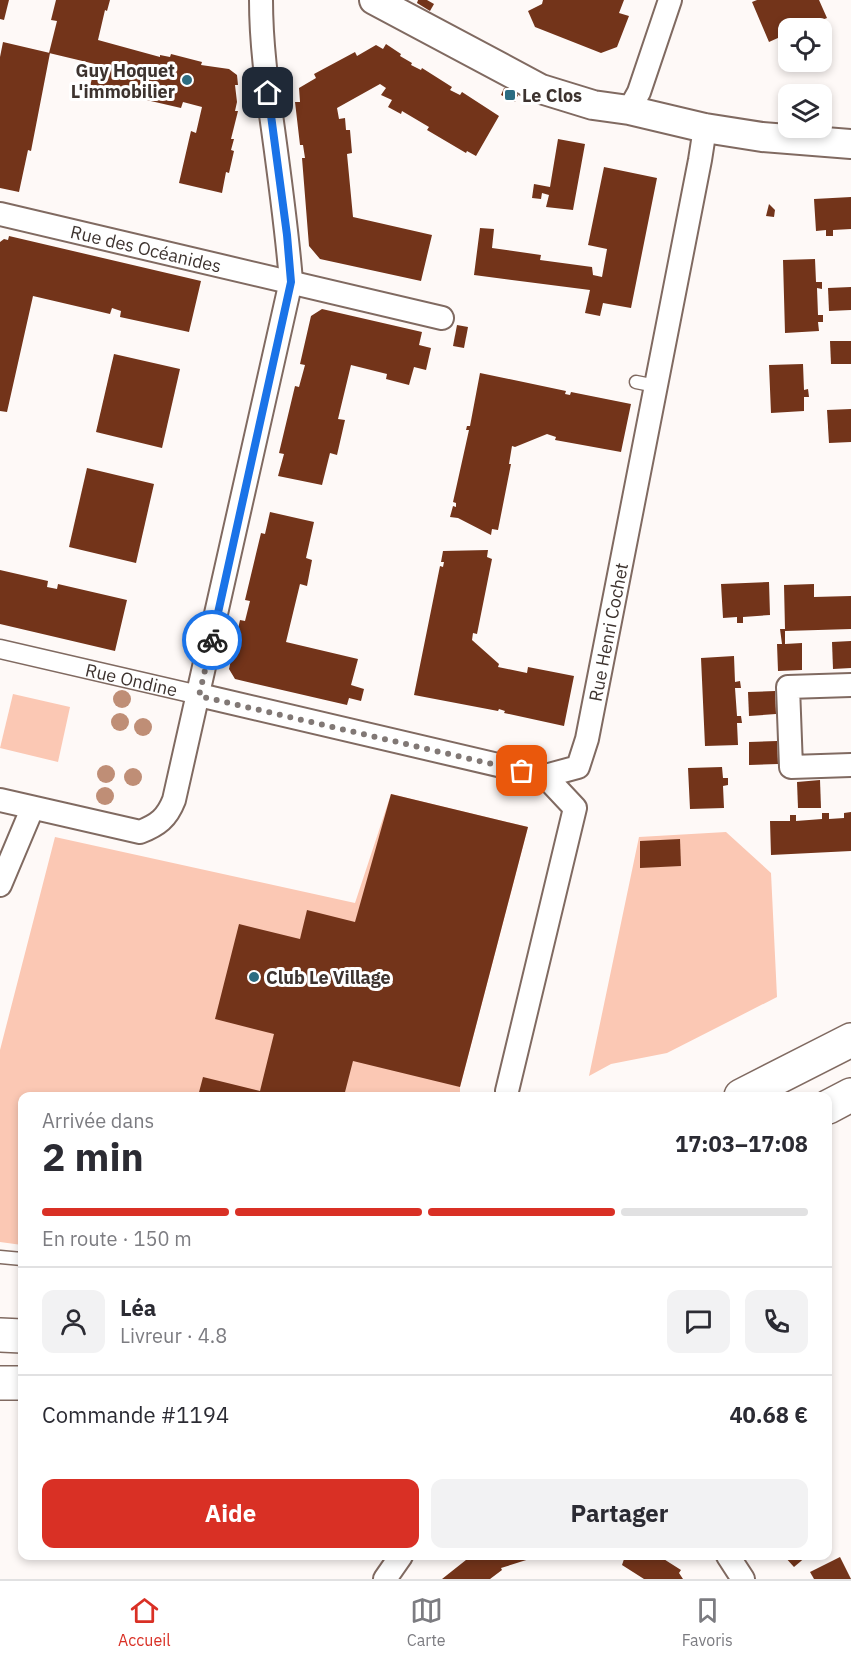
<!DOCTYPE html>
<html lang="fr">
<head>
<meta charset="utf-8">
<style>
  :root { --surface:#fff; --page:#f2f2f3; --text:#2b2b33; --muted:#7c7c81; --line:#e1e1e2; --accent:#d93025 }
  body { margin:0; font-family:"IBM Plex Sans",sans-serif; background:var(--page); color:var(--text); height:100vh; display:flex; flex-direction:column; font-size:22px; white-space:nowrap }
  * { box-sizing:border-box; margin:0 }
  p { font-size:20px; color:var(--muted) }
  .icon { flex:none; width:33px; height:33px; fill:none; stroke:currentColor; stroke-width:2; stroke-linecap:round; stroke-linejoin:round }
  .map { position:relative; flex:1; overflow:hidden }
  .sheet { position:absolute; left:18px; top:1092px; width:814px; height:468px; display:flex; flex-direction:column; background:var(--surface); border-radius:12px; box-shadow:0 3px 9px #0003 }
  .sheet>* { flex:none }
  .controls { position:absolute; left:778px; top:18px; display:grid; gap:12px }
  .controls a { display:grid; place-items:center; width:54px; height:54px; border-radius:12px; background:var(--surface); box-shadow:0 3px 9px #0003; font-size:30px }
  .pin { position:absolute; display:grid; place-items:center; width:51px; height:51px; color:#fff; margin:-26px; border-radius:12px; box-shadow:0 3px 9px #0006 }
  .courier { position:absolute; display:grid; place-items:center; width:60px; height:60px; margin:-30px; border:4px solid #1a73e8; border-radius:50%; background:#fff; color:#222; box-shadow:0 2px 8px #0007 }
  .headline em { font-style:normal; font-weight:700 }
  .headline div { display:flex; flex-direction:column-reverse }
  .headline { display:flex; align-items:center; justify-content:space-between; height:102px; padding:0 24px }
  h1 { font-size:39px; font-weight:700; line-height:45px }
  .bar { display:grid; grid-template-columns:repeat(4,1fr); gap:9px 6px; align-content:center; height:72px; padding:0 24px }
  .bar i { height:8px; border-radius:4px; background:var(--line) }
  .bar .active { background:var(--accent) }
  .bar p { grid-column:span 4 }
  .line { display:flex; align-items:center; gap:15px; padding:0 24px; border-top:2px solid var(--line) }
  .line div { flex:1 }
  .round { display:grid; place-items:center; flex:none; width:63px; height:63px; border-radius:12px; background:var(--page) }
  .action { display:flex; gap:12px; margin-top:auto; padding:12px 24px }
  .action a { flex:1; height:69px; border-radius:12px; background:var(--accent); color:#fff; font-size:24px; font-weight:700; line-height:69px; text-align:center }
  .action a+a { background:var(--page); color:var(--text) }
  .menu { display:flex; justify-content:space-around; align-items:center; height:84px; border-top:2px solid var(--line); background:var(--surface); font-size:16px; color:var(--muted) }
  .menu a { display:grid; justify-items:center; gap:3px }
  .menu .active { color:var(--accent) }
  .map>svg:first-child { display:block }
  .green { fill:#fbc8b4 }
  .building { fill:#73341a }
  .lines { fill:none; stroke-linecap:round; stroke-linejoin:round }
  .service-casing { stroke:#806a61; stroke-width:15 }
  .pedestrian-casing { stroke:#806a61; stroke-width:21 }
  .minor-casing { stroke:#806a61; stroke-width:26 }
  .tertiary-casing { stroke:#806a61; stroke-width:32 }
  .secondary-casing { stroke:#806a61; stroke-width:36 }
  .service { stroke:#fff; stroke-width:12 }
  .pedestrian { stroke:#fff; stroke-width:18 }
  .minor { stroke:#fff; stroke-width:22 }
  .tertiary { stroke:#fff; stroke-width:28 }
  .secondary { stroke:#fff; stroke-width:33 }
  .tree { fill:#bf8e76 }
  .done { stroke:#817875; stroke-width:6; stroke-dasharray:0 10.8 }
  .route { stroke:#1a73e8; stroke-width:8 }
  .poi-dot { fill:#2c6c81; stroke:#fff; stroke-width:2 }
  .labels { text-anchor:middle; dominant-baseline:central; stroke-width:6; stroke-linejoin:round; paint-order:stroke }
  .poi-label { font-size:18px; font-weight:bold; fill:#3d332f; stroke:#fff; text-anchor:start }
  .street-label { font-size:18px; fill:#3d332f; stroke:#fff }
</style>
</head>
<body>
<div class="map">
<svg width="851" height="1579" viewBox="0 0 851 1579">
  <rect width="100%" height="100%" fill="#fef9f7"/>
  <g class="green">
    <path d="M13,694L70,707L58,762L0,748Z"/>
    <path d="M391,794L528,827L460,1087V1096H22V1245L0,1242V1050L55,837L355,903Z"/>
    <path d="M726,832L771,873L777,997L667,1053L611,1064L589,1076L639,837Z"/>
  </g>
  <g class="building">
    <path d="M0,0H9L4,20L0,19Z"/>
    <path d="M56,0H110L107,11L105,10L98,40L160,57V55L170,57L171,54L202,62L201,65L229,69L237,75L238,85H235L237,102L235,111H238L231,139H234L231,150L234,151L229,173L226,172L222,193L179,183L191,131L196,133L202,107L183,102L181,108L90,87L95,64L49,53L57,21L51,20Z"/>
    <path d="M418,0H427L434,4L430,11L417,3Z"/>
    <path d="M543,0H624L619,13L629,16L617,47L601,53L535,27L528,11L542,4Z"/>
    <path d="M757,0H819L827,18L801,28H789V33L769,42L752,2Z"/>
    <path d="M3,42L50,53L31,151L28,150L19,192L0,188V57Z"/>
    <path d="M386,44L401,54L400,56L412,63L411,65L421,70L422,68L452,87L450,90L460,95L462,92L499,116L476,156L467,151L466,153L427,130L429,127L402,111L401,114L388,107L392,100L381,95L386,88L380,84L337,108L339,119L345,118L346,130H350L352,153L347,154L353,217L432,235L421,281L320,259L309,246L302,158H305L303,145H300L295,102H300L299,88L316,78L314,74L355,52L357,56L376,45L383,49Z"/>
    <path d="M504,88L518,95L515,102L501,95Z"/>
    <path d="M558,139L585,144L573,210L546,207L549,195L542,193L541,199L532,198L534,184L550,187Z"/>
    <path d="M604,167L657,178L631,308L603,303L600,316L585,313L590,290L474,275L480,228L494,229L492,248L541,255L540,260L592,267L593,275L602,277L607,249L588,245Z"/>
    <path d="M851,197V229L833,230V236H826V230L816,231L814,199Z"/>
    <path d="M769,204L775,210L774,217L766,216Z"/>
    <path d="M9,236L201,281L189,332L120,317L121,311L112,308L110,314L33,296L7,412L0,411V242L4,239L8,240Z"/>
    <path d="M815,259L816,282H822V289L817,288L818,315H823V322H818L819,331L785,333L783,260Z"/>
    <path d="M851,287V310L829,311L828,288Z"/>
    <path d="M322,309L422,332L419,345L431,348L426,370L414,367L409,385L386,379L387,374L351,365L338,419L345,420L337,455L330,453L322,485L278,476L284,454L279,453L295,386L299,387L305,365L300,364L311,316Z"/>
    <path d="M457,325L468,327L464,348L453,346Z"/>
    <path d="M830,341H851V364H831Z"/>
    <path d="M114,354L180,369L162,448L96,432Z"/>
    <path d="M803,364L804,390L808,389L809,397H804V411L771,413L769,365Z"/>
    <path d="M480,373L566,391L565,394L570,395L571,392L631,404L621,452L555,440L556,437L547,434L515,447L512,446L509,464H511L498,530L492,529L491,535L458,518L450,517L453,506L456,507V503L453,502L469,430H466L467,426H470Z"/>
    <path d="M851,409V442L829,443L827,410Z"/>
    <path d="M87,468L154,484L136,563L69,547Z"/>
    <path d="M270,512L314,522L306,558L312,560L307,586L300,584L286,642L358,659L351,685L364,689L361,701L349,698L347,705L235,679L229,669L240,620L245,621L250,601L245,600L261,533L265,534Z"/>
    <path d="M488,550L487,557L492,559L477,634L473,633L472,640L499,664L498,667L527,673L528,667L574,676L564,726L504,713L505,711L499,709L498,711L414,695L440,566L443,567L444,562H441L443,551Z"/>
    <path d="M0,570L48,581L47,587L57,589L58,584L127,600L115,651L0,624Z"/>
    <path d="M769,582L770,615L743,617V623H737V617L723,618L721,584Z"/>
    <path d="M814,584V597L851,596V629L785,631V644L802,643V670L778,671L777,644H782L780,629H785L784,585Z"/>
    <path d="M851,641V668L833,669L832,642Z"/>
    <path d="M734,656L735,682L740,681L741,688H735L737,716H741L742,723H737L738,745L705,746L701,658Z"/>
    <path d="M775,691L776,714L749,716L748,692Z"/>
    <path d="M777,741L778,764L749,765V742Z"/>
    <path d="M722,767L723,778H728V785L723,786L724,808L690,809L688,768Z"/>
    <path d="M820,780L821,808H798L797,782Z"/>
    <path d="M391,794L528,827L460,1087L353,1061L344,1096H198L203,1077L260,1091L274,1034L215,1019L239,924L300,939L307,910L355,922Z"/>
    <path d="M851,812V851L771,855L770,821H790V815H796V821L822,819V813H829V819L844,818V813Z"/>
    <path d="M680,839L681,866L640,868V841Z"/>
    <path d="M471,1556H539L501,1568L502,1570L490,1579H442Z"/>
    <path d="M625,1556H652L656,1558L659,1556L681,1570L679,1573L683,1579H644L622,1565Z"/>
    <path d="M784,1556H807L794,1567Z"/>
    <path d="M840,1557L851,1579H814L810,1572Z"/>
  </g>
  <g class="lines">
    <defs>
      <g id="service">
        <path d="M636,382L656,386"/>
        <path d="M0,1257L22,1259"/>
      </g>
      <g id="pedestrian">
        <path id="s1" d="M0,649L199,695"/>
      </g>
      <g id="minor">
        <path d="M629,110L639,92L670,0"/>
        <path id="s2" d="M0,214L442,318"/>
        <path d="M851,685L788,687L791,767L851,765"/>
        <path id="s3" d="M199,695L545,776L578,767L587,739L700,160L705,128"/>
        <path d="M0,800L140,832C158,825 167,818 174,800L291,281C287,231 280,180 273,129C267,86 261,44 261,0"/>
        <path d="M0,885L32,809"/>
        <path d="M507,1096V1091L575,808L545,776"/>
        <path d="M728,1556L743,1579"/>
        <path d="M385,1579L401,1556"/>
      </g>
      <path id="tertiary" d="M374,0L541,89L593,105L629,110L705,128L762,137L851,144"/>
      <g id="secondary">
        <path d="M741,1096L851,1040"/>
        <path d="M828,1107L851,1095"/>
        <path d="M0,1335L22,1336"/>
        <path d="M0,1383H22"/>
      </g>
    </defs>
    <use href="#service" class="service-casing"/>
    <use href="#pedestrian" class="pedestrian-casing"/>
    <use href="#minor" class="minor-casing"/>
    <use href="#tertiary" class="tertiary-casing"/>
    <use href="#secondary" class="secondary-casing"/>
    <use href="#service" class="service"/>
    <use href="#pedestrian" class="pedestrian"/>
    <use href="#minor" class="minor"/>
    <use href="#tertiary" class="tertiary"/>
    <use href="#secondary" class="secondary"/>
  </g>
  <g class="tree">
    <circle cx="122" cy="699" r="9"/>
    <circle cx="120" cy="722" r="9"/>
    <circle cx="143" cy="727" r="9"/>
    <circle cx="106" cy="774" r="9"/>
    <circle cx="133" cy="777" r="9"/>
    <circle cx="105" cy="796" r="9"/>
  </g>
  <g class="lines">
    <path class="done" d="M212,640L199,696L522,771"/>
    <path class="route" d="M212,640L291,282L287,235L268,93"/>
  </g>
  <g class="poi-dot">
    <circle cx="187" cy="80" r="6"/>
    <rect x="504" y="89" width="12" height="12" rx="3"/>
    <circle cx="254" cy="977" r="6"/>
  </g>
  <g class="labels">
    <g class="poi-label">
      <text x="175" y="70" text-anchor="end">Guy Hoquet<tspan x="175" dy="21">L'immobilier</tspan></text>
      <text x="522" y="95">Le Clos</text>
      <text x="266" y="977">Club Le Village</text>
    </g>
    <g class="street-label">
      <text stroke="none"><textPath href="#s2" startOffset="150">Rue des Océanides</textPath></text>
      <text stroke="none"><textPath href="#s3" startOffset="528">Rue Henri Cochet</textPath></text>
      <text stroke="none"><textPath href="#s1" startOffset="135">Rue Ondine</textPath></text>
    </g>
  </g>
</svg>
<div class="controls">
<a><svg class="icon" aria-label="locate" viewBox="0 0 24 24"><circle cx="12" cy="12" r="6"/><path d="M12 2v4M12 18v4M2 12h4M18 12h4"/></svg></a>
<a><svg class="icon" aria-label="layers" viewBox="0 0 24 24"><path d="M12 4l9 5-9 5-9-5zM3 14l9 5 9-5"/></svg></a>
</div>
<div class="pin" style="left:522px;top:771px;background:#ea580c"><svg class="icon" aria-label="bag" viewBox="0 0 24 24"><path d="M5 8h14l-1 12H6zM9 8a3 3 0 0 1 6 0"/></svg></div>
<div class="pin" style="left:268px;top:93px;background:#1f2937"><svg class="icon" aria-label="home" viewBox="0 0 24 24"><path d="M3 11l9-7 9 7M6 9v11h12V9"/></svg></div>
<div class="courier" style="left:212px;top:640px"><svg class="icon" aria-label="bike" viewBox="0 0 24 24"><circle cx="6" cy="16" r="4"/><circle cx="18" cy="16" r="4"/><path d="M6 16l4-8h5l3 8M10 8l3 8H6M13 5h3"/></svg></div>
<section class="sheet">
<div class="headline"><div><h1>2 min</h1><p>Arrivée dans</p></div><em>17:03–17:08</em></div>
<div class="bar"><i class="active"></i><i class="active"></i><i class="active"></i><i></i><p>En route · 150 m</p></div>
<div class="line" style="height:108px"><a class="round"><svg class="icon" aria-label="person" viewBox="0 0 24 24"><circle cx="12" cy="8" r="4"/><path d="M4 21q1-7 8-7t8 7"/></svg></a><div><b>Léa</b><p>Livreur · 4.8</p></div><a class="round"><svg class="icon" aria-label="chat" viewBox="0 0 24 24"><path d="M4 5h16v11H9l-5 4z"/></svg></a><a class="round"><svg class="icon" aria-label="phone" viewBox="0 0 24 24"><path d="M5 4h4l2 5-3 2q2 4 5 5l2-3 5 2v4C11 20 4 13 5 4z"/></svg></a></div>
<div class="line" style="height:78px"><div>Commande #1194</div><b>40.68 €</b></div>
<div class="action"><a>Aide</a><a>Partager</a></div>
</section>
</div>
<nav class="menu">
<a class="active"><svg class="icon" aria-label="home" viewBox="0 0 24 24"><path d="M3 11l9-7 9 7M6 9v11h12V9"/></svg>Accueil</a>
<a><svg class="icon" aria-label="map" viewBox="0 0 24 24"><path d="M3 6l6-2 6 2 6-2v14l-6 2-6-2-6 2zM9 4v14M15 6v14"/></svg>Carte</a>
<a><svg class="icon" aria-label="saved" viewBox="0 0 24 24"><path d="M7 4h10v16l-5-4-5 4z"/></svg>Favoris</a>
</nav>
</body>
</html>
